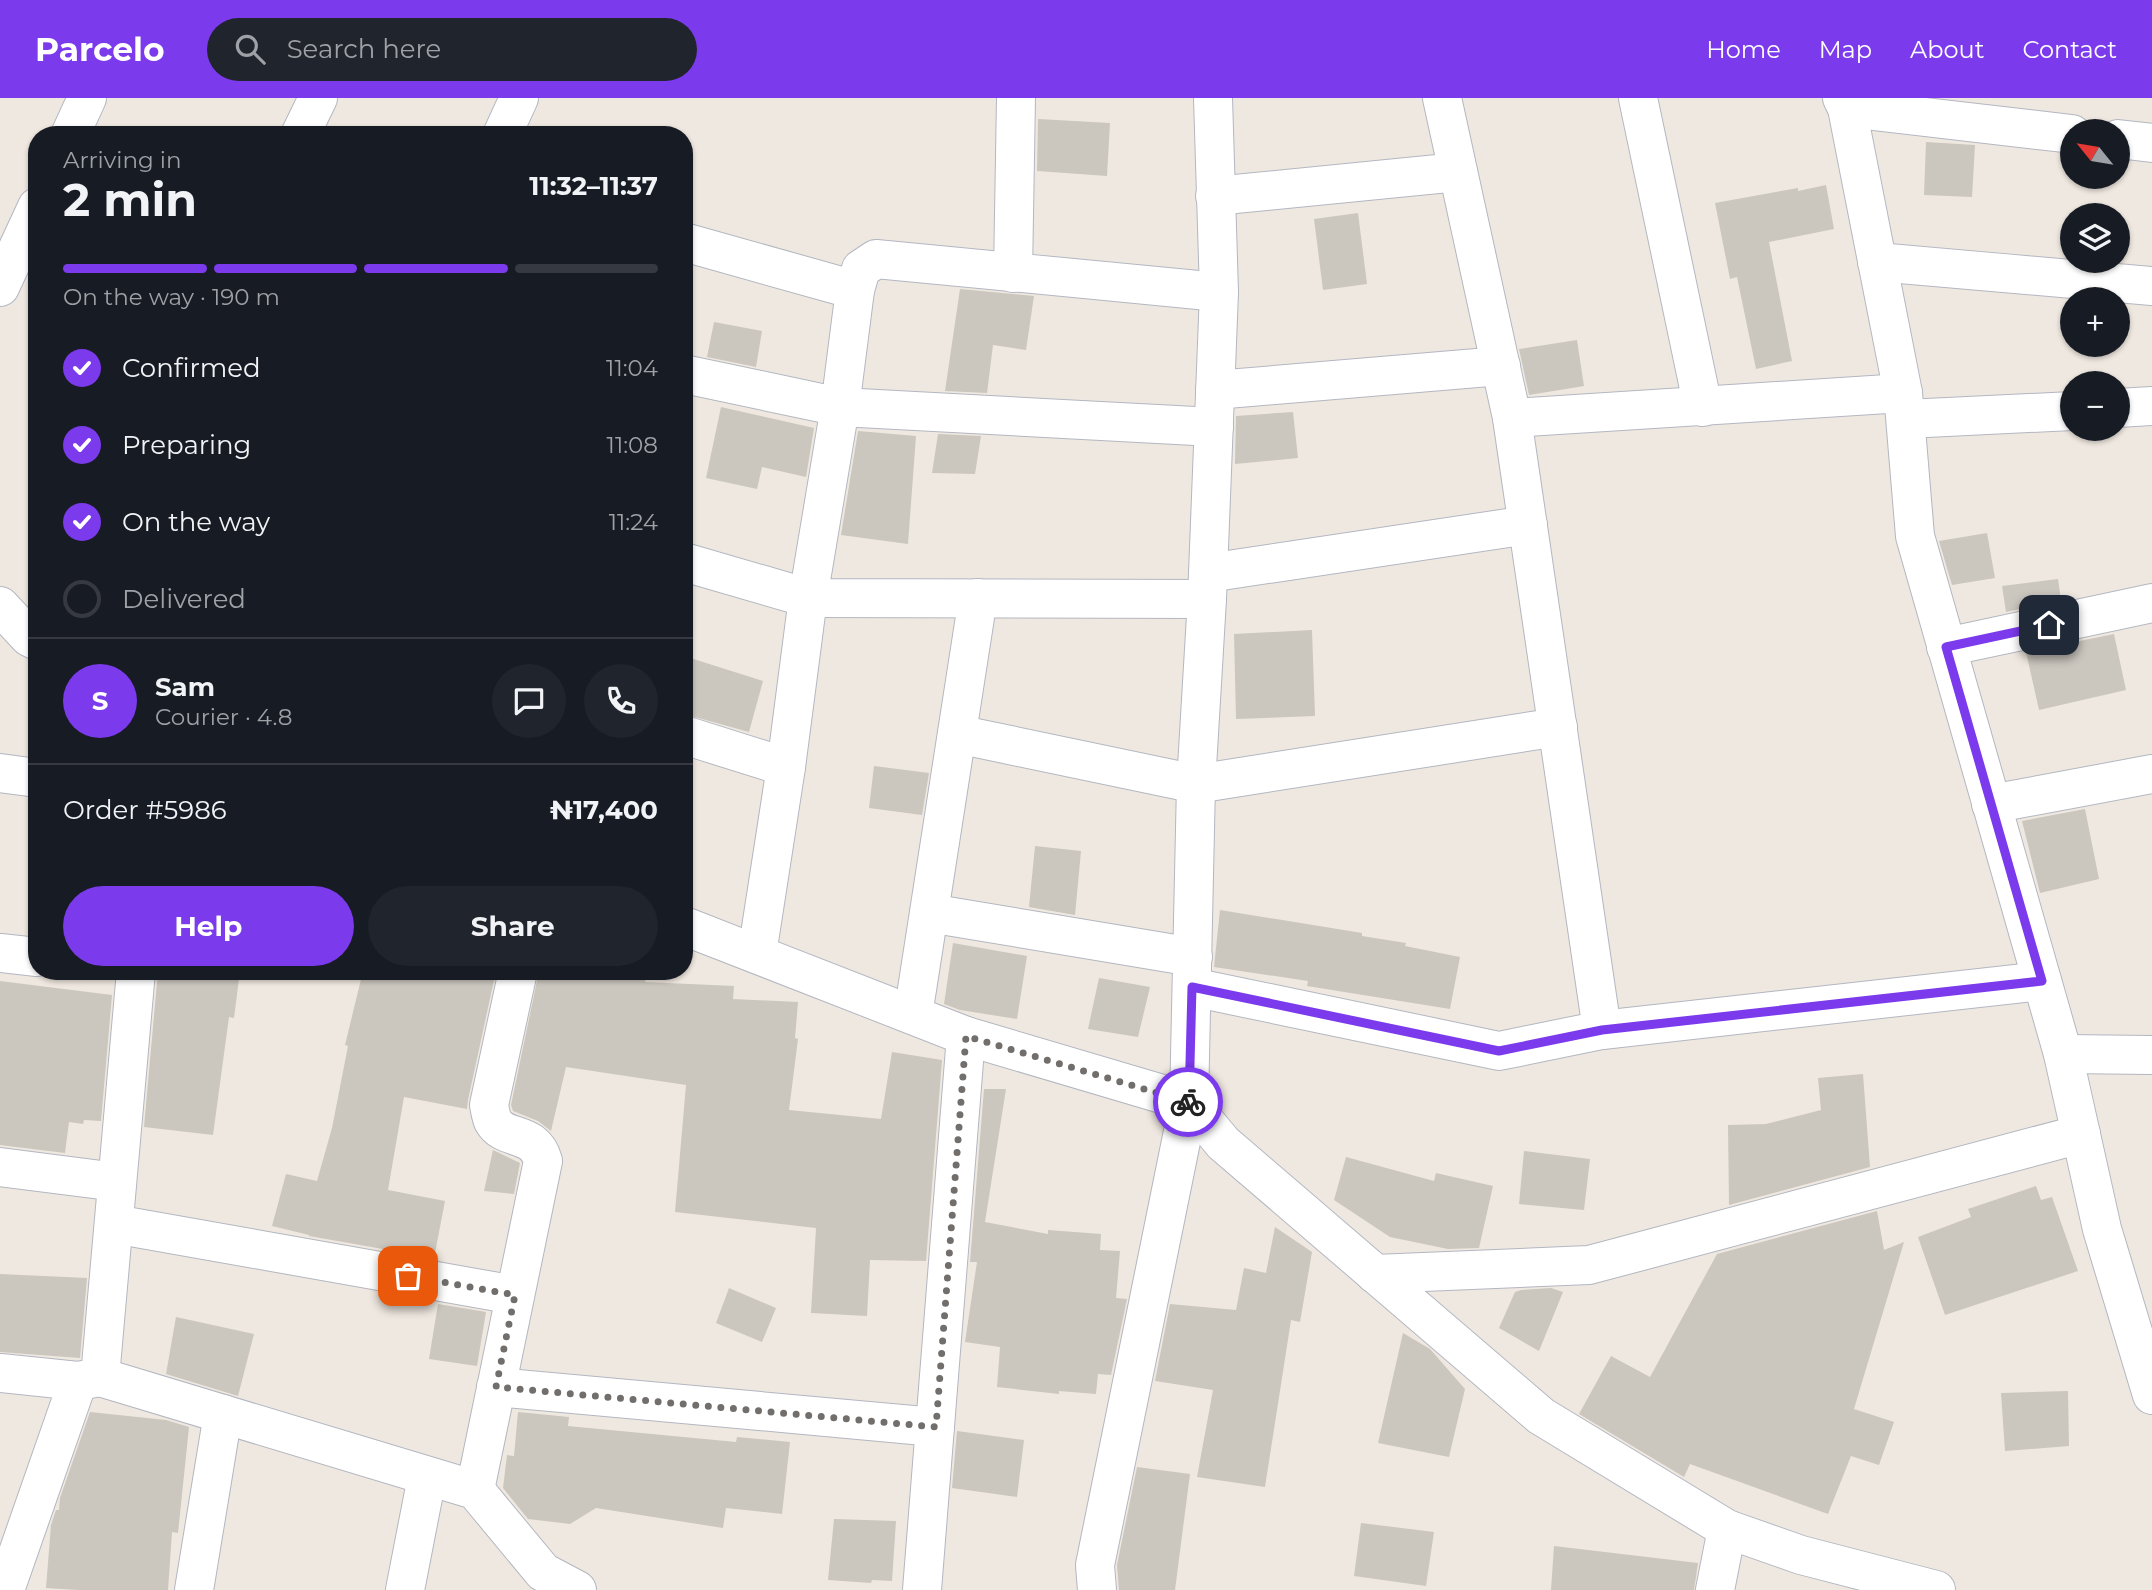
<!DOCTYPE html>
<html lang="en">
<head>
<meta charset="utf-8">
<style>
  :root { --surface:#171b24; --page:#20242c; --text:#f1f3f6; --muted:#9ea1a6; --line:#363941; --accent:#7c3aed }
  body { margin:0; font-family:Montserrat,sans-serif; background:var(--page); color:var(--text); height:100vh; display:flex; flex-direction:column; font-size:26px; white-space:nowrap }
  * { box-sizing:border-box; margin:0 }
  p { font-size:23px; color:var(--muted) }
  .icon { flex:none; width:38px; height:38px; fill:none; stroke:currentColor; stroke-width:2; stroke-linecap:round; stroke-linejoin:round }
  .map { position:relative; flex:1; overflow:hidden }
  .sheet { position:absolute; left:28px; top:28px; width:665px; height:854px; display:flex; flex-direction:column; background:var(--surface); border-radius:28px; box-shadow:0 2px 5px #0004 }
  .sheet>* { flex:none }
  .needle { width:46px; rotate:300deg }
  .fabs { position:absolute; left:2060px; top:21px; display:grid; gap:14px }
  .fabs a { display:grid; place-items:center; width:70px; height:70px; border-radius:50%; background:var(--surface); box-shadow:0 2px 5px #0004; font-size:35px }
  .pin { position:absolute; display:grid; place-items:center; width:60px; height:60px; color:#fff; margin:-30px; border-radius:14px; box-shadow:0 4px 10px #0006 }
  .courier { position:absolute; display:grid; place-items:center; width:70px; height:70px; margin:-35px; border:5px solid #7c3aed; border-radius:50%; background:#fff; color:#222; box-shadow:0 2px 9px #0007 }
  .summary em { font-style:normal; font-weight:700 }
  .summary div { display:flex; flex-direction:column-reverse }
  .summary { display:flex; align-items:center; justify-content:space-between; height:119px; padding:0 35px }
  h1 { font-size:46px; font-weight:700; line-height:52px }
  .bar { display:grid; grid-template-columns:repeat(4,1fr); gap:10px 7px; align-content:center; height:84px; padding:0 35px }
  .bar i { height:9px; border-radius:5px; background:var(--line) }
  .bar .current { background:var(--accent) }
  .bar p { grid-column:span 4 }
  .line { display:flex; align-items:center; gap:18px; padding:0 35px; border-top:2px solid var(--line) }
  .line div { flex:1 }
  .round { display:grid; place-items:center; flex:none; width:74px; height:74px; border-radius:37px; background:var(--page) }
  ol { padding:0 35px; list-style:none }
  li { display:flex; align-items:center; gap:21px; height:77px }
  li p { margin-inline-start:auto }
  li .icon { padding:7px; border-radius:50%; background:var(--accent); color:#fff; stroke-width:4 }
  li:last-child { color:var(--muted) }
  li i { width:38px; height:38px; border:4px solid var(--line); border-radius:50% }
  .cta { display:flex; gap:14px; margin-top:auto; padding:14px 35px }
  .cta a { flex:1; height:80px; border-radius:42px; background:var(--accent); color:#fff; font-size:28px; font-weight:700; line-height:80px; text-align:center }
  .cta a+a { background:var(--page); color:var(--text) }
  header { display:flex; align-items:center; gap:42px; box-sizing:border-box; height:98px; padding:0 35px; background:var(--accent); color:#fff }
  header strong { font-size:33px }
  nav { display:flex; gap:38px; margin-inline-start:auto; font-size:24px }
  .search { width:490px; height:63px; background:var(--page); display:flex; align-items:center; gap:18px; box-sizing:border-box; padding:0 24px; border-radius:38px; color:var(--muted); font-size:26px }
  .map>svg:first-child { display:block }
  .building { fill:#cbc6be }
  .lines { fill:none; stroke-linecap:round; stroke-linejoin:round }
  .minor-casing { stroke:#b3b7c1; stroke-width:40 }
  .minor { stroke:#fff; stroke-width:38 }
  .done { stroke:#716e6c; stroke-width:7; stroke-dasharray:0 12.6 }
  .route { stroke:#7c3aed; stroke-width:9 }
</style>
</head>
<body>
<header>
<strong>Parcelo</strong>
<div class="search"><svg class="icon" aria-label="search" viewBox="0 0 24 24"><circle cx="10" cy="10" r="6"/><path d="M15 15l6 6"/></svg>Search here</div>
<nav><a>Home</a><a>Map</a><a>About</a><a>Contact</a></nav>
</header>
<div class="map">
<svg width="2152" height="1492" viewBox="0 0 2152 1492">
  <rect width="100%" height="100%" fill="#efe8e0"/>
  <g class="building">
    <path d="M1038,21L1110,25L1107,78L1037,73Z"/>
    <path d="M1926,44L1975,47L1972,99L1924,97Z"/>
    <path d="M1826,87L1834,131L1769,144L1792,263L1756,271L1737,179L1730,181L1715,105L1798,90V93Z"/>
    <path d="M1358,115L1367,186L1323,192L1314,121Z"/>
    <path d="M960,191L1034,198L1026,252L993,247L987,295L945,293Z"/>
    <path d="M714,224L762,233L756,269L707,259Z"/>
    <path d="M1577,242L1584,288L1529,297L1519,251Z"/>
    <path d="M721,309L814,330L806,379L762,369L757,391L706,380Z"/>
    <path d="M1293,314L1298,360L1235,366L1236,318Z"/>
    <path d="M858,333L916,338L908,446L841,437Z"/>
    <path d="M938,336L981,338L975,376L932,375Z"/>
    <path d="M1987,435L1995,480L1952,487L1939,443Z"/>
    <path d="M2058,481L2061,502L2006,514L2002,488Z"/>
    <path d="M1312,532L1315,618L1236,621L1234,536Z"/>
    <path d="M2114,536L2126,592L2039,612L2026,554Z"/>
    <path d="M684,558L763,583L749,634L684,616Z"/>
    <path d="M874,668L929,675L922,717L869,710Z"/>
    <path d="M2085,711L2099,781L2040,795L2022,723Z"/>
    <path d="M1035,748L1081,753L1075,817L1029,809Z"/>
    <path d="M1220,812L1362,835V838L1406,845L1405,848L1460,859L1450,911L1307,888L1308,883L1214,869Z"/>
    <path d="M953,845L1027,858L1017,921L960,912L944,906Z"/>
    <path d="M158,873H240L234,920L229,919L213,1037L144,1029Z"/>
    <path d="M363,873H496L468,1002L467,1011L404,999L388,1092L445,1103L434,1160L309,1138V1137L272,1128L286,1076L317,1083L332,1030L348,948L345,947Z"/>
    <path d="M539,873H647L645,884L734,888L733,901L798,904L795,940L798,941L789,1012L881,1021L892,954L942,962L926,1163L870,1162L867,1218L811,1215L816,1130L675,1114L686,987L566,969L551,1033L538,1023L513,1013L511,1007Z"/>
    <path d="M1099,880L1150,889L1138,939L1088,931Z"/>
    <path d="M0,883L112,897L101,1023L84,1022L83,1026L69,1024L65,1055L0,1047Z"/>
    <path d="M1863,976L1870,1069L1729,1107L1728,1027L1766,1026L1821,1012L1818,980Z"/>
    <path d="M984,991H1006L985,1124L1048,1136V1132L1101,1136L1100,1152L1120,1153L1116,1200L1127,1201L1111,1277L1098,1276L1096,1296L1059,1293V1296L997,1289L1000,1249L965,1244L977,1164H970Z"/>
    <path d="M493,1052L520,1065L514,1096L484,1093Z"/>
    <path d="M1524,1053L1590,1061L1584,1112L1519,1106Z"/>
    <path d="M1346,1059L1434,1083L1436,1075L1493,1088L1479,1150L1448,1151L1390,1139L1334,1102Z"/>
    <path d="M2036,1088L2041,1102L2052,1099L2078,1173L1945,1217L1918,1139L1971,1119L1968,1111Z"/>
    <path d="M1877,1113L1884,1152L1904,1144L1854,1311L1894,1324L1879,1367L1851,1358L1828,1416L1690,1366L1684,1379L1579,1316L1611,1258L1650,1279L1717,1156Z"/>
    <path d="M1275,1129L1312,1154L1300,1224L1291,1222L1265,1389L1197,1379L1213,1292L1155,1283L1170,1206L1236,1212L1244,1170L1266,1175Z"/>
    <path d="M0,1176L87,1180L80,1260L0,1254Z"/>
    <path d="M729,1190L776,1210L762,1244L716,1225Z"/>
    <path d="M1551,1190L1563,1194L1539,1253L1499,1230L1515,1194L1521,1192Z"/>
    <path d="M438,1206L486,1214L477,1268L429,1261Z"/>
    <path d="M176,1219L254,1236L238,1298L166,1276Z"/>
    <path d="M1403,1235L1430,1251L1465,1291L1449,1359L1378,1345Z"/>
    <path d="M2068,1293L2069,1348L2005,1353L2001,1295Z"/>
    <path d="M90,1314L166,1322L189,1329L178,1435L172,1434L168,1492H78L46,1490L51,1427L56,1412H59L60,1400Z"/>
    <path d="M518,1314L569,1319L568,1328L736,1344L737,1339L790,1344L782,1416L726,1410L723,1430L596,1410L570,1426L528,1421L503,1390L507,1357L514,1358Z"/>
    <path d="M957,1333L1024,1342L1017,1399L952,1390Z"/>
    <path d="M1137,1369L1190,1376L1175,1492H1119L1117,1467Z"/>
    <path d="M834,1421L896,1423L892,1483L872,1482L871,1485L828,1482Z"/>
    <path d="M1361,1425L1434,1434L1426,1488L1354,1478Z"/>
    <path d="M1554,1448L1698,1465L1694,1492H1551Z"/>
  </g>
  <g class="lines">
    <defs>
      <g id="minor">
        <path d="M1442,0L1512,320L1602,932"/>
        <path d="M1638,0L1703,309"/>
        <path d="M1842,0L1847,10L1903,295L1915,438L2063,956L2102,1131L2152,1297"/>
        <path d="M1847,10L2072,36"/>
        <path d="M70,37L87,0"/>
        <path d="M300,37L318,0"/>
        <path d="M502,37L519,0"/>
        <path d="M2118,41L2152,45"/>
        <path d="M1215,98L1458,74"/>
        <path d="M684,144L855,192L861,171L876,161L1219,194"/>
        <path d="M1877,164L2152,188"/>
        <path d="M1013,175L1016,0"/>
        <path d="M0,189L37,109"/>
        <path d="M684,276L840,309L1214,329"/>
        <path d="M1215,292L1501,268"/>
        <path d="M2118,310L2152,308"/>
        <path d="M1512,320L1903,295"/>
        <path d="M1906,321L2072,313"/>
        <path d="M684,464L808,500L1207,501"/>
        <path d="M1208,475L1528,427"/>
        <path d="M0,508L29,539L37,543"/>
        <path d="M1946,549L2152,505"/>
        <path d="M957,636L1196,686L1558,629"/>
        <path d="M684,637L786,669"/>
        <path d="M0,675L37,680"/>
        <path d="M1991,706L2152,676"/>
        <path d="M929,815L1193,859"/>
        <path d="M684,828L966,938L1189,1004L1223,1045L1541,1318L1727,1431L1801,1457L1936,1492"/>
        <path d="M0,855L37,859"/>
        <path d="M757,856L786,669L808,500L840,309L855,192"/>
        <path d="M1192,889L1499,953L1602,932L2042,883"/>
        <path d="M913,917L978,500"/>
        <path d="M2063,956L2152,957"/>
        <path d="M0,1069L117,1084"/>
        <path d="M114,1126L515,1197"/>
        <path d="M1375,1176L1589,1167L2081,1036"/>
        <path d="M0,1275L78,1283L100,1279L136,873"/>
        <path d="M100,1279L475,1392L543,1474L577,1492"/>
        <path d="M496,1289L935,1329"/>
        <path d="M475,1392L543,1063C534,1031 505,1044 493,1023C491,1019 490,1012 489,1007L518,873"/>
        <path d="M5,1492L78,1283"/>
        <path d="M194,1492L223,1316"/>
        <path d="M405,1492L427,1379"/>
        <path d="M922,1492L966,938"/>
        <path d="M1097,1492L1095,1467L1189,1004L1196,686L1207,501L1219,194L1213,0"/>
        <path d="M1715,1492L1727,1431"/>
      </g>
    </defs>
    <use href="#minor" class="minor-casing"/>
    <use href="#minor" class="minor"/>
  </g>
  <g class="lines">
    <path class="done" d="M408,1178L515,1197L496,1289L936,1329L966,938L1188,1004"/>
    <path class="route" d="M1188,1004H1189L1192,889L1499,953L1602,932L2042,883L1946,549L2049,527"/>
  </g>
</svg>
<div class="fabs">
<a><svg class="needle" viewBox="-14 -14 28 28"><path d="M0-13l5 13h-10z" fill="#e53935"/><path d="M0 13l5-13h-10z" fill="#9ea1a6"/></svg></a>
<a><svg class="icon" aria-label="layers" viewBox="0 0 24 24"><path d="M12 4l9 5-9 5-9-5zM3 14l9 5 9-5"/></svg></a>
<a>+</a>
<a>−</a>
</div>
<div class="pin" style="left:408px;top:1178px;background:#ea580c"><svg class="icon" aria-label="bag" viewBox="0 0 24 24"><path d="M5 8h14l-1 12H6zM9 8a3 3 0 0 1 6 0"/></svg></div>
<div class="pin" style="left:2049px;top:527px;background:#1f2937"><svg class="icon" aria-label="home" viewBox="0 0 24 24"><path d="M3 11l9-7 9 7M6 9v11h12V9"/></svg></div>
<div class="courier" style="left:1188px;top:1004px"><svg class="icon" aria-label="bike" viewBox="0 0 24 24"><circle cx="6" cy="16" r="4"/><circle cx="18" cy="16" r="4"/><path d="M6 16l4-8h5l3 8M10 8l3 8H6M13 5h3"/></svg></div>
<section class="sheet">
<div class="summary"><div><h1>2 min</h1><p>Arriving in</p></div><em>11:32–11:37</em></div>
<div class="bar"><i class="current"></i><i class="current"></i><i class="current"></i><i></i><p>On the way · 190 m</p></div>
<ol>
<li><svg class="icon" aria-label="check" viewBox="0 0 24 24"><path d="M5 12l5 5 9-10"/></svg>Confirmed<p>11:04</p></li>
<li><svg class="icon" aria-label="check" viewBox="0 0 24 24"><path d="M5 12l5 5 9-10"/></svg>Preparing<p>11:08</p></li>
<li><svg class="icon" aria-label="check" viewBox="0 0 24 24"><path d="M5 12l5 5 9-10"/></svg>On the way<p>11:24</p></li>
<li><i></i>Delivered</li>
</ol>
<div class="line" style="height:126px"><b class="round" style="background:var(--accent);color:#fff">S</b><div><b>Sam</b><p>Courier · 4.8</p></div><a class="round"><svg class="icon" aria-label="chat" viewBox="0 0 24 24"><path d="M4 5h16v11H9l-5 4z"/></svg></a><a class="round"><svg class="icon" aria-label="phone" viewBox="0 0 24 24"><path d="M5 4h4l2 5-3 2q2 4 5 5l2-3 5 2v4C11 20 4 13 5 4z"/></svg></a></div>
<div class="line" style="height:91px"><div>Order #5986</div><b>₦17,400</b></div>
<div class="cta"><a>Help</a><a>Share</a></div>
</section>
</div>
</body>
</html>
